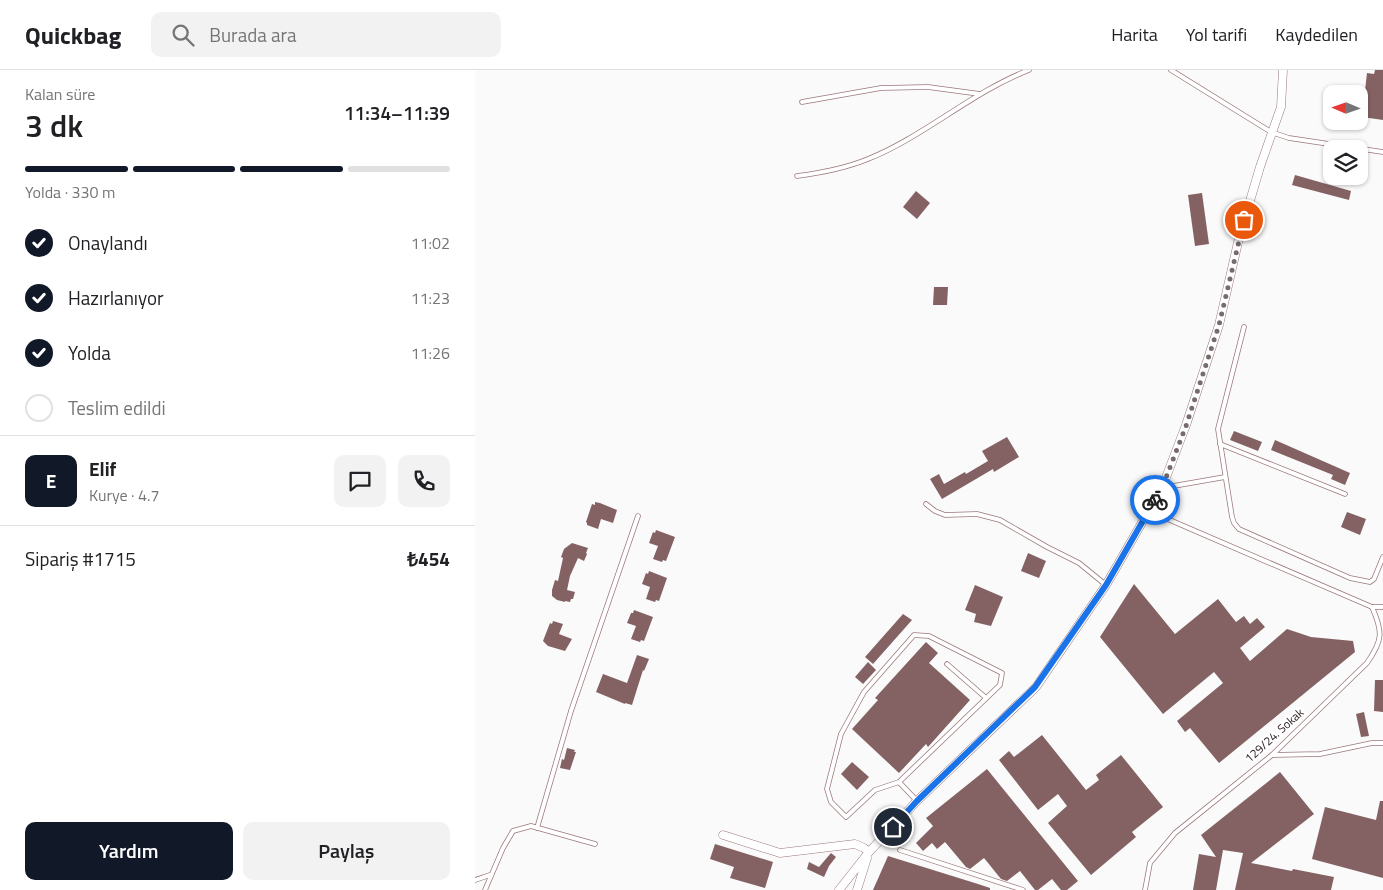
<!DOCTYPE html>
<html lang="tr">
<head>
<meta charset="utf-8">
<style>
  :root { --surface:#fff; --page:#f2f2f2; --text:#202124; --muted:#757577; --line:#e0e0e0; --accent:#111827 }
  body { margin:0; font-family:"Titillium Web",sans-serif; background:var(--page); color:var(--text); height:100vh; display:flex; flex-direction:column; font-size:19px; white-space:nowrap }
  * { box-sizing:border-box; margin:0 }
  p { font-size:16px; color:var(--muted) }
  .icon { flex:none; width:28px; height:28px; fill:none; stroke:currentColor; stroke-width:2; stroke-linecap:round; stroke-linejoin:round }
  .map { position:relative; flex:1; overflow:hidden }
  .side { display:flex; flex-direction:column; background:var(--surface); width:475px }
  .side>* { flex:none }
  .needle { width:32px; rotate:272deg }
  .fabs { position:absolute; left:848px; top:15px; display:grid; gap:10px }
  .fabs a { display:grid; place-items:center; width:45px; height:45px; border-radius:10px; background:var(--surface); box-shadow:0 1px 4px #0004; font-size:25px }
  .pin { position:absolute; display:grid; place-items:center; width:42px; height:42px; color:#fff; margin:-21px; border:2px solid #fff; border-radius:50%; box-shadow:0 1px 5px #0007 }
  .courier { position:absolute; display:grid; place-items:center; width:50px; height:50px; margin:-25px; border:4px solid #1a73e8; border-radius:50%; background:#fff; color:#222; box-shadow:0 1px 6px #0007 }
  .head em { font-style:normal; font-weight:600 }
  .head div { display:flex; flex-direction:column-reverse }
  .head { display:flex; align-items:center; justify-content:space-between; height:85px; padding:0 25px }
  h1 { font-size:32px; font-weight:600; line-height:38px }
  .bar { display:grid; grid-template-columns:repeat(4,1fr); gap:8px 5px; align-content:center; height:60px; padding:0 25px }
  .bar i { height:6px; border-radius:4px; background:var(--line) }
  .bar .selected { background:var(--accent) }
  .bar p { grid-column:span 4 }
  .line { display:flex; align-items:center; gap:12px; padding:0 25px; border-top:1px solid var(--line) }
  .line div { flex:1 }
  .round { display:grid; place-items:center; flex:none; width:52px; height:52px; border-radius:10px; background:var(--page) }
  ol { padding:0 25px; list-style:none }
  li { display:flex; align-items:center; gap:15px; height:55px }
  li p { margin-inline-start:auto }
  li .icon { padding:5px; border-radius:50%; background:var(--accent); color:#fff; stroke-width:4 }
  li:last-child { color:var(--muted) }
  li i { width:28px; height:28px; border:2px solid var(--line); border-radius:50% }
  .action { display:flex; gap:10px; margin-top:auto; padding:10px 25px }
  .action a { flex:1; height:58px; border-radius:10px; background:var(--accent); color:#fff; font-size:20px; font-weight:600; line-height:58px; text-align:center }
  .action a+a { background:var(--page); color:var(--text) }
  header { display:flex; align-items:center; gap:30px; box-sizing:border-box; height:70px; padding:0 25px; background:var(--surface); border-bottom:1px solid var(--line) }
  header strong { font-size:24px }
  nav { display:flex; gap:28px; margin-inline-start:auto; font-size:18px }
  .search { width:350px; height:45px; background:var(--page); display:flex; align-items:center; gap:12px; box-sizing:border-box; padding:0 18px; border-radius:10px; color:var(--muted); font-size:19px }
  main { display:flex; flex:1; min-height:0 }
  .map>svg:first-child { display:block }
  .building { fill:#846264 }
  .lines { fill:none; stroke-linecap:round; stroke-linejoin:round }
  .service-casing { stroke:#9b787b; stroke-width:5.5 }
  .minor-casing { stroke:#9b787b; stroke-width:9 }
  .service { stroke:#fff; stroke-width:4 }
  .minor { stroke:#fff; stroke-width:8 }
  .done { stroke:#766c6d; stroke-width:5; stroke-dasharray:0 9 }
  .route { stroke:#1a73e8; stroke-width:6 }
  .labels { text-anchor:middle; dominant-baseline:central; stroke-width:5; stroke-linejoin:round; paint-order:stroke }
  .street-label { font-size:12px; fill:#2f2021; stroke:#fff }
</style>
</head>
<body>
<header>
<strong>Quickbag</strong>
<div class="search"><svg class="icon" aria-label="search" viewBox="0 0 24 24"><circle cx="10" cy="10" r="6"/><path d="M15 15l6 6"/></svg>Burada ara</div>
<nav><a>Harita</a><a>Yol tarifi</a><a>Kaydedilen</a></nav>
</header>
<main>
<section class="side">
<div class="head"><div><h1>3 dk</h1><p>Kalan süre</p></div><em>11:34–11:39</em></div>
<div class="bar"><i class="selected"></i><i class="selected"></i><i class="selected"></i><i></i><p>Yolda · 330 m</p></div>
<ol>
<li><svg class="icon" aria-label="check" viewBox="0 0 24 24"><path d="M5 12l5 5 9-10"/></svg>Onaylandı<p>11:02</p></li>
<li><svg class="icon" aria-label="check" viewBox="0 0 24 24"><path d="M5 12l5 5 9-10"/></svg>Hazırlanıyor<p>11:23</p></li>
<li><svg class="icon" aria-label="check" viewBox="0 0 24 24"><path d="M5 12l5 5 9-10"/></svg>Yolda<p>11:26</p></li>
<li><i></i>Teslim edildi</li>
</ol>
<div class="line" style="height:90px"><b class="round" style="background:var(--accent);color:#fff">E</b><div><b>Elif</b><p>Kurye · 4.7</p></div><a class="round"><svg class="icon" aria-label="chat" viewBox="0 0 24 24"><path d="M4 5h16v11H9l-5 4z"/></svg></a><a class="round"><svg class="icon" aria-label="phone" viewBox="0 0 24 24"><path d="M5 4h4l2 5-3 2q2 4 5 5l2-3 5 2v4C11 20 4 13 5 4z"/></svg></a></div>
<div class="line" style="height:65px"><div>Sipariş #1715</div><b>₺454</b></div>
<div class="action"><a>Yardım</a><a>Paylaş</a></div>
</section>
<div class="map">
<svg width="908" height="820" viewBox="0 0 908 820">
  <rect width="100%" height="100%" fill="#fafafa"/>
  <g class="building">
    <path d="M900,0H908V50L887,47L892,3L899,4Z"/>
    <path d="M820,105L876,121L874,130L817,115Z"/>
    <path d="M441,121L455,133L442,149L428,137Z"/>
    <path d="M727,123L734,174L720,176L713,125Z"/>
    <path d="M459,217H473L472,235H458Z"/>
    <path d="M759,361L787,372L783,381L755,370Z"/>
    <path d="M532,367L544,387L519,402L518,399L467,429L455,409L464,404L469,414L490,402L491,404L513,391L507,381Z"/>
    <path d="M800,370L875,403L870,415L856,409L858,405L796,380Z"/>
    <path d="M120,432L125,433L142,440L138,453L126,449L123,459L112,455V453L111,452L117,434L120,435Z"/>
    <path d="M872,442L891,449L885,465L866,457Z"/>
    <path d="M181,460L200,467L191,491L188,490L187,492L178,489L183,476L174,473L178,462L180,463Z"/>
    <path d="M97,473L113,478L111,483L112,484L109,491L103,488L95,506L92,520L100,522L98,529H96L95,532L90,531V532L82,530L77,526V520L80,510L83,511L88,488L86,487L89,479Z"/>
    <path d="M553,483L571,491L564,508L546,501Z"/>
    <path d="M174,501L192,508L184,531L181,530L180,532L171,529L175,517L167,514L171,503L173,504Z"/>
    <path d="M659,514L700,564L743,529L761,552L769,546L775,554L782,548L790,557L765,578L775,591L812,559L836,567L878,571L880,582L744,693L715,658L710,662L702,651L748,613L739,602L688,644L625,567Z"/>
    <path d="M500,515L528,527L516,556L499,552L501,544L490,540Z"/>
    <path d="M159,540L178,547L169,571L166,570L165,572L156,569L161,556L152,553L156,543H158Z"/>
    <path d="M428,544L437,550L398,594L390,587Z"/>
    <path d="M78,551L88,554L84,564L97,569L90,581L73,576L68,571L75,553L77,554Z"/>
    <path d="M451,572L463,583L454,593L495,630L453,677L451,674L424,703L377,659L403,630L400,628Z"/>
    <path d="M162,585L174,589L169,601L168,600L157,635L150,633V634L121,622L128,604L152,613Z"/>
    <path d="M393,592L401,600L388,614L380,607Z"/>
    <path d="M900,610H908V642L899,641Z"/>
    <path d="M889,642L894,666L886,667L881,644Z"/>
    <path d="M567,665L611,720L624,710L621,705L646,685L688,737L657,762L661,767L616,805L573,753L592,736L583,724L563,740L524,690L534,681L539,687Z"/>
    <path d="M92,678L100,680L99,682H101L95,700L85,698L87,689L89,690Z"/>
    <path d="M377,692L394,707L382,720L366,704Z"/>
    <path d="M512,699L603,811L592,820H586L577,809L563,820H560L545,801L532,811L526,809L509,788L495,799L491,797L470,772L462,779L457,773L448,781L441,773L458,756L451,748Z"/>
    <path d="M805,702L839,744L776,793L817,801L818,799L859,807L856,820H760L768,783L748,780L741,820H718L724,784L741,787L726,765Z"/>
    <path d="M905,731H908V808L837,789L850,737L901,750Z"/>
    <path d="M240,774L298,792L290,818L255,808L259,797L235,789Z"/>
    <path d="M356,783L361,787L354,796L349,807L332,799L334,792L344,797Z"/>
    <path d="M413,786L503,814L515,818V820H398Z"/>
  </g>
  <g class="lines">
    <defs>
      <g id="service">
        <path d="M696,0L796,62L814,68L908,82"/>
        <path d="M327,32L406,18L453,17L505,24"/>
        <path d="M322,106C346,103 371,98 393,89C450,66 497,22 554,0"/>
        <path d="M769,257L743,359L757,447L759,453L764,459L875,508L895,512L899,509L908,487"/>
        <path d="M745,374L870,424"/>
        <path d="M687,418L750,407"/>
        <path d="M451,434L460,441L470,445L502,444L525,450L572,477L604,493L631,515"/>
        <path d="M674,441L897,537H908"/>
        <path d="M439,565L454,566L527,603L525,615L424,712L400,720L371,747L356,732L352,719L366,664L389,622Z"/>
        <path d="M472,594L511,628"/>
        <path d="M797,685L845,684L897,673H908"/>
        <path d="M424,712L442,731"/>
        <path d="M62,758L96,641L163,446"/>
        <path d="M425,780L548,820"/>
        <path d="M0,810L15,805"/>
        <path d="M10,820L28,778L38,761L56,756L120,774"/>
        <path d="M670,820L675,793L700,763L797,685L892,593C908,570 908,562 897,537"/>
      </g>
      <g id="minor">
        <path d="M248,765L305,783L380,774L389,778L394,782"/>
        <path d="M364,820L394,782L442,731L561,617L631,515L687,418L711,355L744,255L764,168L785,97L806,37L808,0"/>
        <path d="M382,820L392,788"/>
      </g>
    </defs>
    <use href="#service" class="service-casing"/>
    <use href="#minor" class="minor-casing"/>
    <use href="#service" class="service"/>
    <use href="#minor" class="minor"/>
  </g>
  <g class="lines">
    <path class="done" d="M680,430L687,418L711,356L744,255L769,150"/>
    <path class="route" d="M418,757L442,731L560,617L631,515L680,430"/>
  </g>
  <g class="labels">
    <g class="street-label">
      <text transform="translate(799 665) rotate(-42)">129/24. Sokak</text>
    </g>
  </g>
</svg>
<div class="fabs">
<a><svg class="needle" viewBox="-14 -14 28 28"><path d="M0-13l5 13h-10z" fill="#e53935"/><path d="M0 13l5-13h-10z" fill="#757577"/></svg></a>
<a><svg class="icon" aria-label="layers" viewBox="0 0 24 24"><path d="M12 4l9 5-9 5-9-5zM3 14l9 5 9-5"/></svg></a>
</div>
<div class="pin" style="left:769px;top:150px;background:#ea580c"><svg class="icon" aria-label="bag" viewBox="0 0 24 24"><path d="M5 8h14l-1 12H6zM9 8a3 3 0 0 1 6 0"/></svg></div>
<div class="pin" style="left:418px;top:757px;background:#1f2937"><svg class="icon" aria-label="home" viewBox="0 0 24 24"><path d="M3 11l9-7 9 7M6 9v11h12V9"/></svg></div>
<div class="courier" style="left:680px;top:430px"><svg class="icon" aria-label="bike" viewBox="0 0 24 24"><circle cx="6" cy="16" r="4"/><circle cx="18" cy="16" r="4"/><path d="M6 16l4-8h5l3 8M10 8l3 8H6M13 5h3"/></svg></div>
</div>
</main>
</body>
</html>
